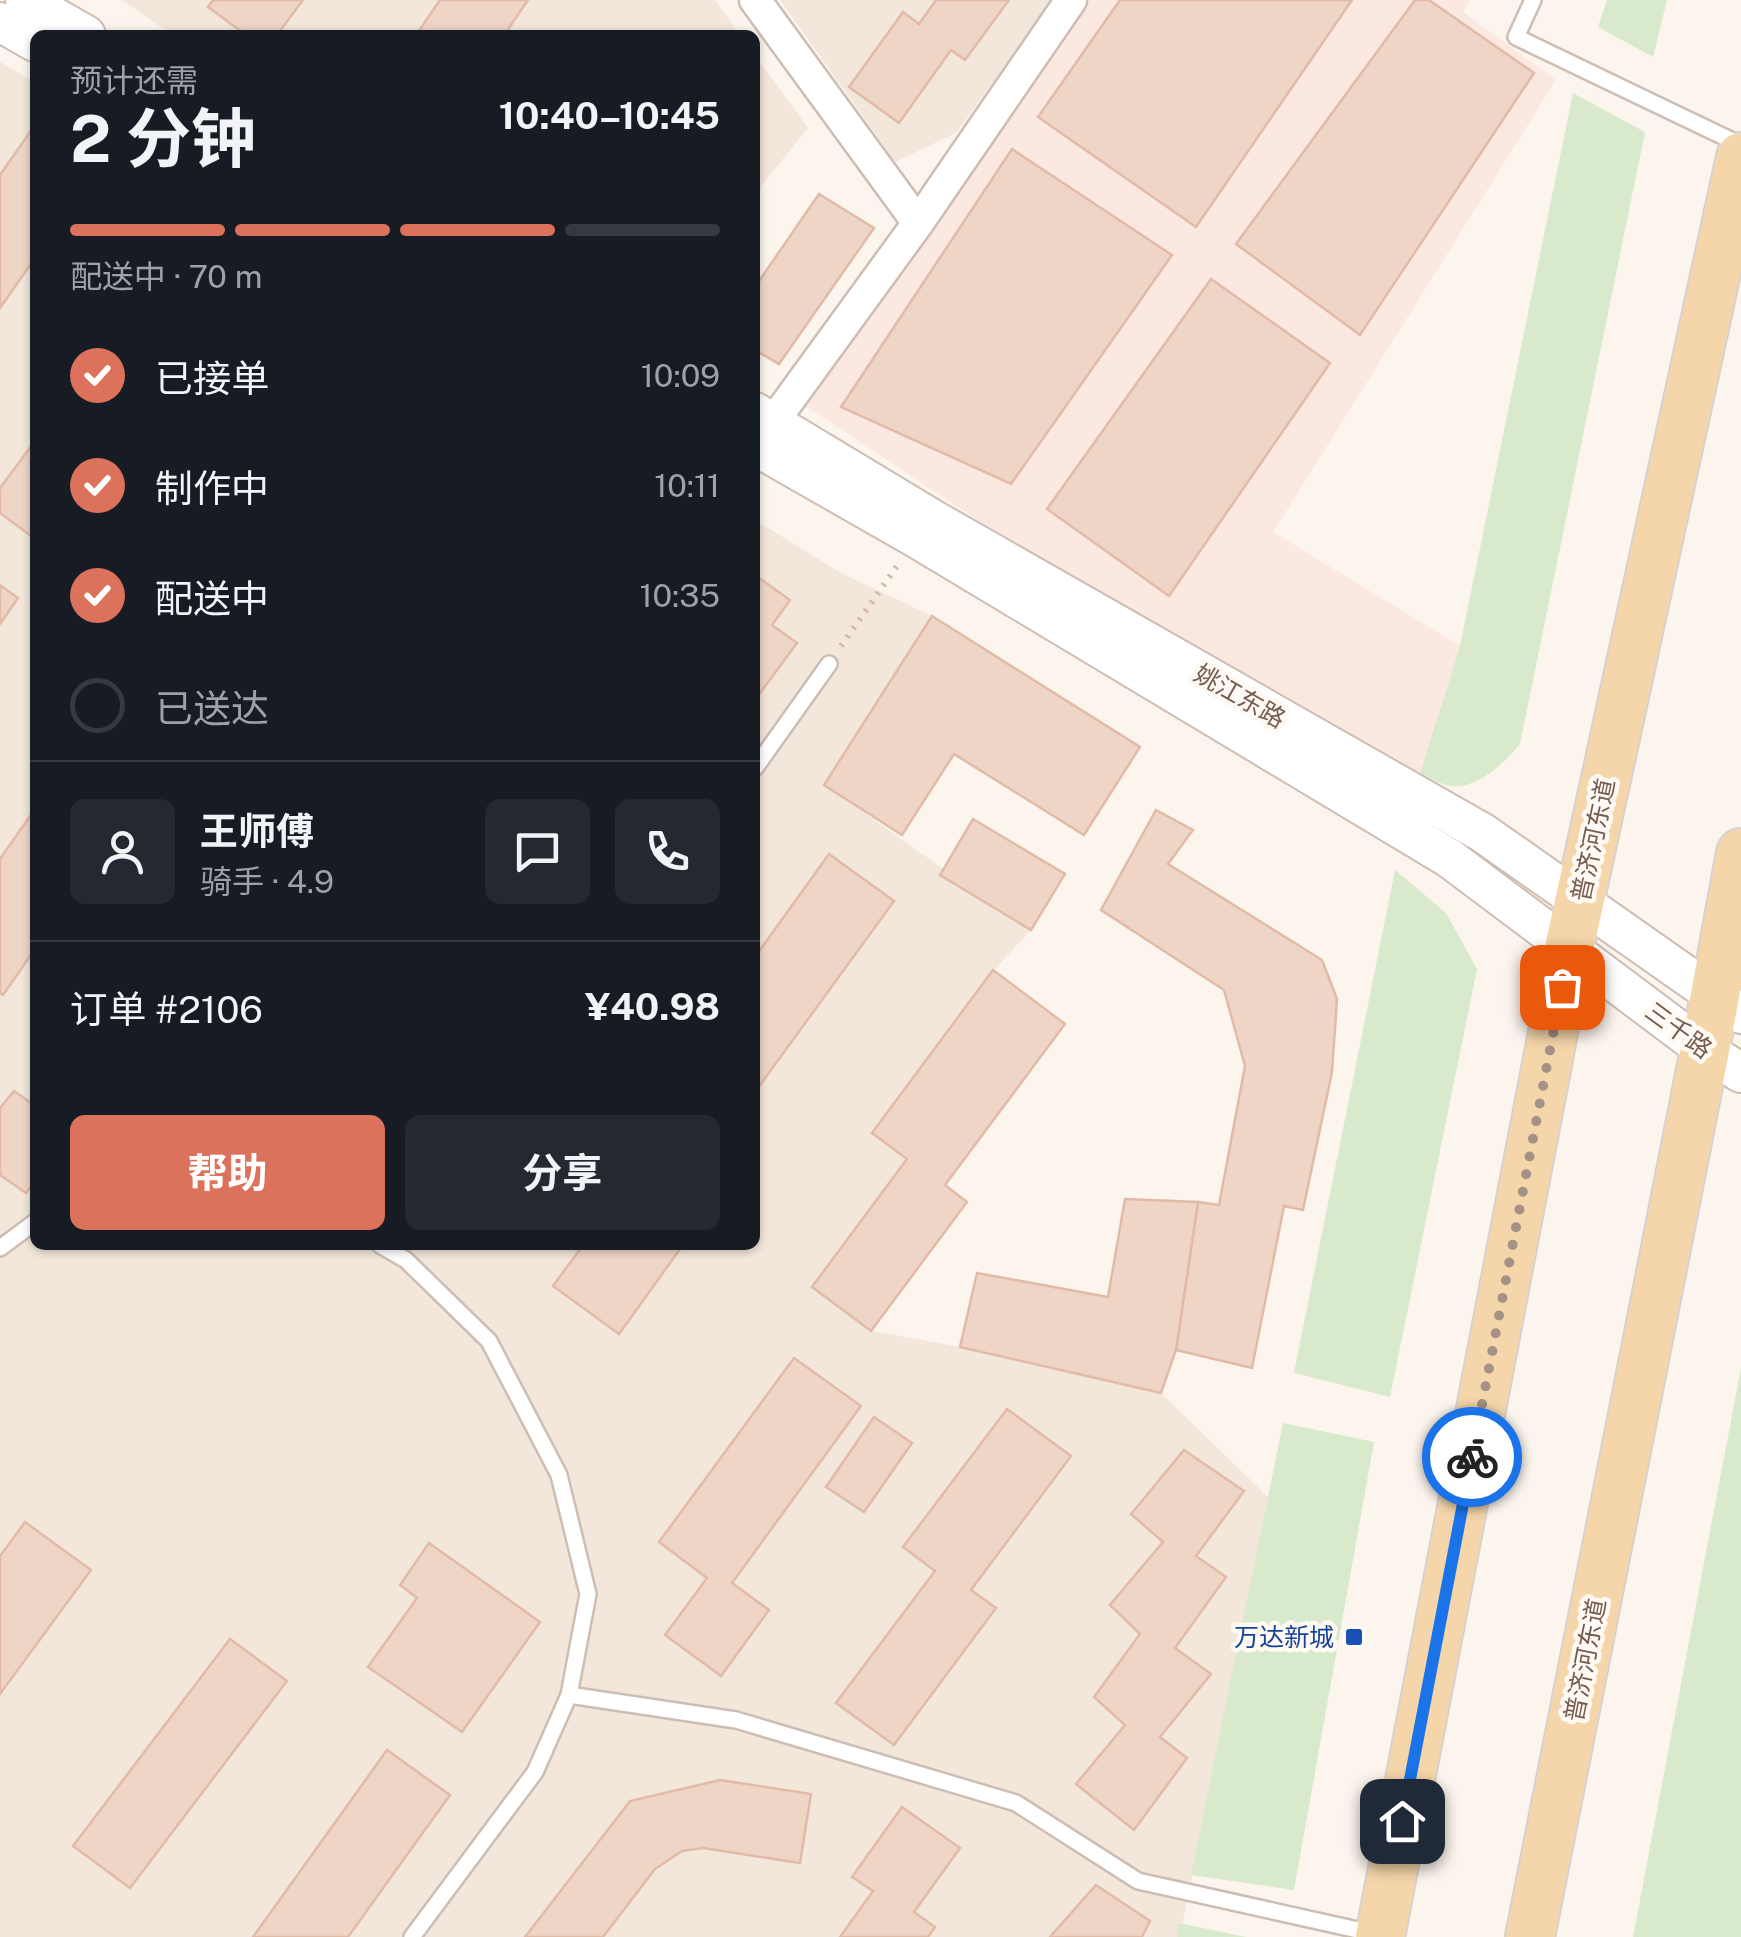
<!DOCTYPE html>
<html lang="zh">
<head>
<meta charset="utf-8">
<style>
  :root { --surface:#171b24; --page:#242831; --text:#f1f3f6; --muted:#9ea1a6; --line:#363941; --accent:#dc725b }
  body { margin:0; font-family:"Public Sans","Noto Sans SC",sans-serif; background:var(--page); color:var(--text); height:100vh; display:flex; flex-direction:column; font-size:38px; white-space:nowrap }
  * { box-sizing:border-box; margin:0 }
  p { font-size:32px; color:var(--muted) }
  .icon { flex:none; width:55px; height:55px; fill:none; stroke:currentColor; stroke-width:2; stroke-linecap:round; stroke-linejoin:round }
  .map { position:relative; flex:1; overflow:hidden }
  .side { position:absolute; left:30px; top:30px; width:730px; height:1220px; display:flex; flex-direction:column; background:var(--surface); border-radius:15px; box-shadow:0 2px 8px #0004 }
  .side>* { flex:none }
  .pin { position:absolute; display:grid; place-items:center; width:85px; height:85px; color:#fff; margin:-42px; border-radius:20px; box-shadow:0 5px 15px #0006 }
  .courier { position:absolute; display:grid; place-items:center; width:100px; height:100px; margin:-50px; border:8px solid #1a73e8; border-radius:50%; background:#fff; color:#222; box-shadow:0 2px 12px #0007 }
  .head em { font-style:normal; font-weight:700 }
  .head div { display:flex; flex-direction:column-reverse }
  .head { display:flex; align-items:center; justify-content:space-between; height:170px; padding:0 40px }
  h1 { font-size:65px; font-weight:700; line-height:75px }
  .bar { display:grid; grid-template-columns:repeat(4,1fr); gap:15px 10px; align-content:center; height:120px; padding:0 40px }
  .bar i { height:12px; border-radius:8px; background:var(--line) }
  .bar .active { background:var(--accent) }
  .bar p { grid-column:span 4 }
  .line { display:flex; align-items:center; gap:25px; padding:0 40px; border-top:2px solid var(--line) }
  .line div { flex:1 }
  .round { display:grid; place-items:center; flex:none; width:105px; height:105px; border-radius:15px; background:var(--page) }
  ol { padding:0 40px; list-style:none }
  li { display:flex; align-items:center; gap:30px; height:110px }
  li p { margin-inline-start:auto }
  li .icon { padding:10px; border-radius:50%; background:var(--accent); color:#fff; stroke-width:4 }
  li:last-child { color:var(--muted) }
  li i { width:55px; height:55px; border:5px solid var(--line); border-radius:50% }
  .button { display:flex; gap:20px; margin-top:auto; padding:20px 40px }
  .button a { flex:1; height:115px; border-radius:15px; background:var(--accent); color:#fff; font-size:40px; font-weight:700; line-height:115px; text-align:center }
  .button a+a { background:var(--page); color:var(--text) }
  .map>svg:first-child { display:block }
  .residential { fill:#f3e7db }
  .commercial { fill:#fbe8e1 }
  .green { fill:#d9e9cb }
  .building { fill:#efd5c6; stroke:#e1bba7; stroke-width:2.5 }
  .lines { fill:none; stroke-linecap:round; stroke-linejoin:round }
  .service-casing { stroke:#cebdb2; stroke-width:20 }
  .minor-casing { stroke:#cebdb2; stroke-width:35 }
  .tertiary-casing { stroke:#cebdb2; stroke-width:42 }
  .primary-casing { stroke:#d9d1ce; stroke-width:52 }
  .path { stroke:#d5b8a8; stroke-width:6; stroke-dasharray:2.5 8; stroke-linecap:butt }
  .service { stroke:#fff; stroke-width:15 }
  .minor { stroke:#fff; stroke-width:30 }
  .tertiary { stroke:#fff; stroke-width:38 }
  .primary { stroke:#f5d6aa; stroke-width:48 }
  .done { stroke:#a59287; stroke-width:10; stroke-dasharray:0 18 }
  .route { stroke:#1a73e8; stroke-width:12 }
  .transit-dot { fill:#1a4fb4; stroke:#fef9f3; stroke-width:4 }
  .labels { text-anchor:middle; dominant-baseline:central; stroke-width:9; stroke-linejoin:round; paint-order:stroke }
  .street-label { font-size:25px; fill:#765c50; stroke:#fef9f3 }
  .transit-label { font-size:25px; fill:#164399; stroke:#fef9f3; text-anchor:end }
</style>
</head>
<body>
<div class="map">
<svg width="1741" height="1937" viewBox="0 0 1741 1937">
  <rect width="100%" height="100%" fill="#fcf5ed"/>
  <g class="residential">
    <path d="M122,0H715L740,35H173Z"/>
    <path d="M780,0H1053L956,133L895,162Z"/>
    <path d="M755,55L808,128L755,193Z"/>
    <path d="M0,62L35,82V1245H755V520L841,573L932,616L824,785L1031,930L994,970L1065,1024L945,1185L967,1202L872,1331L960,1347L1161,1393L1268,1497L1180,1937H0Z"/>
  </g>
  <path class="commercial" d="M1090,0H1470L1463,12L1556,80L1273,532L1460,646L1420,773L1172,640L979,521L804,405Z"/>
  <g class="green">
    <path d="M1607,0H1667L1653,57L1598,27Z"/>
    <path d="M1573,93L1645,132L1520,744C1505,762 1478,789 1451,786C1441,785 1429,777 1420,773L1460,646Z"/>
    <path d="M1395,870L1446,913L1477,969L1390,1397L1294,1373Z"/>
    <path d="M1741,1368V1937H1633Z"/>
    <path d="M1283,1423L1374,1442L1294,1890L1191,1875Z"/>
    <path d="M1179,1923L1246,1937H1177Z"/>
  </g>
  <g class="building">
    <path d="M213,0H303L277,35H246L208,7Z"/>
    <path d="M440,0H528L504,35H416Z"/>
    <path d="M936,0H1009L965,60L951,50L899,123L849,87L903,12L919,24Z"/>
    <path d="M1120,0H1352L1196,227L1038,117Z"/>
    <path d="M1415,0H1429L1534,73L1360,335L1236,244Z"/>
    <path d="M35,125V258L0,308V175Z"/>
    <path d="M1012,149L1172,255L1011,484L841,407Z"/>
    <path d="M819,194L874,228L779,364L755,350V287Z"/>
    <path d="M1211,279L1330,363L1169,596L1047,509Z"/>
    <path d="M35,441V539L0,513V488Z"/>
    <path d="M755,575L790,600L772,625L797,643L755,700Z"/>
    <path d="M0,585L18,598L0,624Z"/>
    <path d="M932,616L1140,747L1084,835L954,754L902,835L824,785Z"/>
    <path d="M35,809V949L3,995L0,993V859Z"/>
    <path d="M1156,810L1193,830L1168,864L1322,960L1337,999L1332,1072L1303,1210L1284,1206L1252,1368L1176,1350L1198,1202L1219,1205L1245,1066L1224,990L1101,910Z"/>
    <path d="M973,819L1065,874L1031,930L940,875Z"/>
    <path d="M829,854L894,901L755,1092V957Z"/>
    <path d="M993,970L1065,1024L945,1185L967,1202L871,1331L812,1287L907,1159L872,1133Z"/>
    <path d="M14,1091L35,1106V1181L26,1193L0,1175V1108Z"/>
    <path d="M1125,1199L1198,1202L1176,1350L1161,1393L960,1347L977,1273L1108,1297Z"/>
    <path d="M583,1245H683L619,1334L553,1286Z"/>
    <path d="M794,1358L861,1406L732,1583L769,1610L721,1676L665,1635L707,1578L659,1542Z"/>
    <path d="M1007,1409L1071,1456L971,1590L996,1608L894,1745L836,1703L935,1571L903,1547Z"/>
    <path d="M874,1417L912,1443L864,1512L826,1487Z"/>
    <path d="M1184,1450L1244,1491L1196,1556L1226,1577L1175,1648L1211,1674L1160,1737L1187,1758L1134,1830L1076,1784L1125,1725L1094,1697L1140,1634L1110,1605L1163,1542L1131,1514Z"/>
    <path d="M25,1522L91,1570L0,1694V1556Z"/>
    <path d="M429,1543L540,1622L462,1732L368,1667L417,1598L400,1585Z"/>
    <path d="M230,1639L287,1681L130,1888L73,1846Z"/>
    <path d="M387,1750L450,1795L348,1937H253Z"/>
    <path d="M720,1780L811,1794L800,1863L703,1848L682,1851L655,1869L603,1937H525L630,1801Z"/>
    <path d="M902,1807L960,1848L914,1912L935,1927L928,1937H840L873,1891L852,1877Z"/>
    <path d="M1096,1885L1150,1921L1142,1937H1050Z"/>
  </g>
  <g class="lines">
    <defs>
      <g id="service">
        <path d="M1533,0L1516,37L1741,145"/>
        <path d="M755,768L829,664"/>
        <path d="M380,1245L406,1260L489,1341L559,1475L588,1594L569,1695L535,1772L412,1937"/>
        <path d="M0,1248L35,1222"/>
        <path d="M569,1695L736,1720L1016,1803L1138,1881L1376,1934"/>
      </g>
      <g id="minor">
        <path d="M755,0L918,223"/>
        <path d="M760,440L918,223L1071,0"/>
      </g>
      <g id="tertiary">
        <path d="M25,0L86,35"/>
        <path d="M0,22L35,42"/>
        <path d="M755,412L934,520L1483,833L1741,1014"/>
        <path d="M755,446L916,538L1449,858L1705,1050L1741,1073"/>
      </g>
      <g id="primary">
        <path d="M1380,1937L1569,949L1741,157"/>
        <path d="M1530,1937L1705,1050L1741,853"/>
      </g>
    </defs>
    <use href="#service" class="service-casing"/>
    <use href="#minor" class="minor-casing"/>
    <use href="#tertiary" class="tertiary-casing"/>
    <use href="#primary" class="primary-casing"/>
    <path class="path" d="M841,646L897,566"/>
    <use href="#service" class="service"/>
    <use href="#minor" class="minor"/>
    <use href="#tertiary" class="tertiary"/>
    <use href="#primary" class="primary"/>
  </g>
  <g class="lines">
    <path class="done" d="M1472,1457L1562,987"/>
    <path class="route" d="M1402,1821L1472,1457"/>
  </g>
  <rect class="transit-dot" x="1344" y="1627" width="20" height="20" rx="5"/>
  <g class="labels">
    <g class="street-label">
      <text transform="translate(1240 696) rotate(30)">姚江东路</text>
      <text transform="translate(1593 840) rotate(-78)">普济河东道</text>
      <text transform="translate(1679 1030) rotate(36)">三千路</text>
      <text transform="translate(1585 1660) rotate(-79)">普济河东道</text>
    </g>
    <g class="transit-label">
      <text x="1334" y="1637">万达新城</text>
    </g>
  </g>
</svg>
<div class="pin" style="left:1562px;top:987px;background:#ea580c"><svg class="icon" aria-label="bag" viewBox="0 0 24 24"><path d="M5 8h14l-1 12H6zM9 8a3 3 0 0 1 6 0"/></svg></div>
<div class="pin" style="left:1402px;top:1821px;background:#1f2937"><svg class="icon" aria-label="home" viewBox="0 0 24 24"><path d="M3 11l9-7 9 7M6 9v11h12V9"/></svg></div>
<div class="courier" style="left:1472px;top:1457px"><svg class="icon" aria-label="bike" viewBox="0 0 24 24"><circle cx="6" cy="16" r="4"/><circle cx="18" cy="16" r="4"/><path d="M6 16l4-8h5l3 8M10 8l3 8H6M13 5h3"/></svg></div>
<section class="side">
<div class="head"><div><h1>2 分钟</h1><p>预计还需</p></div><em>10:40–10:45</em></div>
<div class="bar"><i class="active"></i><i class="active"></i><i class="active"></i><i></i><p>配送中 · 70 m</p></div>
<ol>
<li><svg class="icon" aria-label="check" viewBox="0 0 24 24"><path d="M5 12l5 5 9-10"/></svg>已接单<p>10:09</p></li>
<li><svg class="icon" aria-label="check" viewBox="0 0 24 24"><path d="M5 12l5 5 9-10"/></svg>制作中<p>10:11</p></li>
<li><svg class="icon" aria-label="check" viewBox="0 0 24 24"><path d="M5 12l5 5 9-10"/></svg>配送中<p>10:35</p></li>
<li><i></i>已送达</li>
</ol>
<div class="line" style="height:180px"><a class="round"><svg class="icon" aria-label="person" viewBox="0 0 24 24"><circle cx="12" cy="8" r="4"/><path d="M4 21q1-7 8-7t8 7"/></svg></a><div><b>王师傅</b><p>骑手 · 4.9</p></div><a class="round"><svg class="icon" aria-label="chat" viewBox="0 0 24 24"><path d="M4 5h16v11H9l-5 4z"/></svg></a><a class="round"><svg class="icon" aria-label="phone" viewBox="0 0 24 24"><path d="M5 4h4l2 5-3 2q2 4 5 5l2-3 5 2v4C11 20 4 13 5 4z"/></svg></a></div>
<div class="line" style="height:130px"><div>订单 #2106</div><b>¥40.98</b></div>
<div class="button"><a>帮助</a><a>分享</a></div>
</section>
</div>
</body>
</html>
